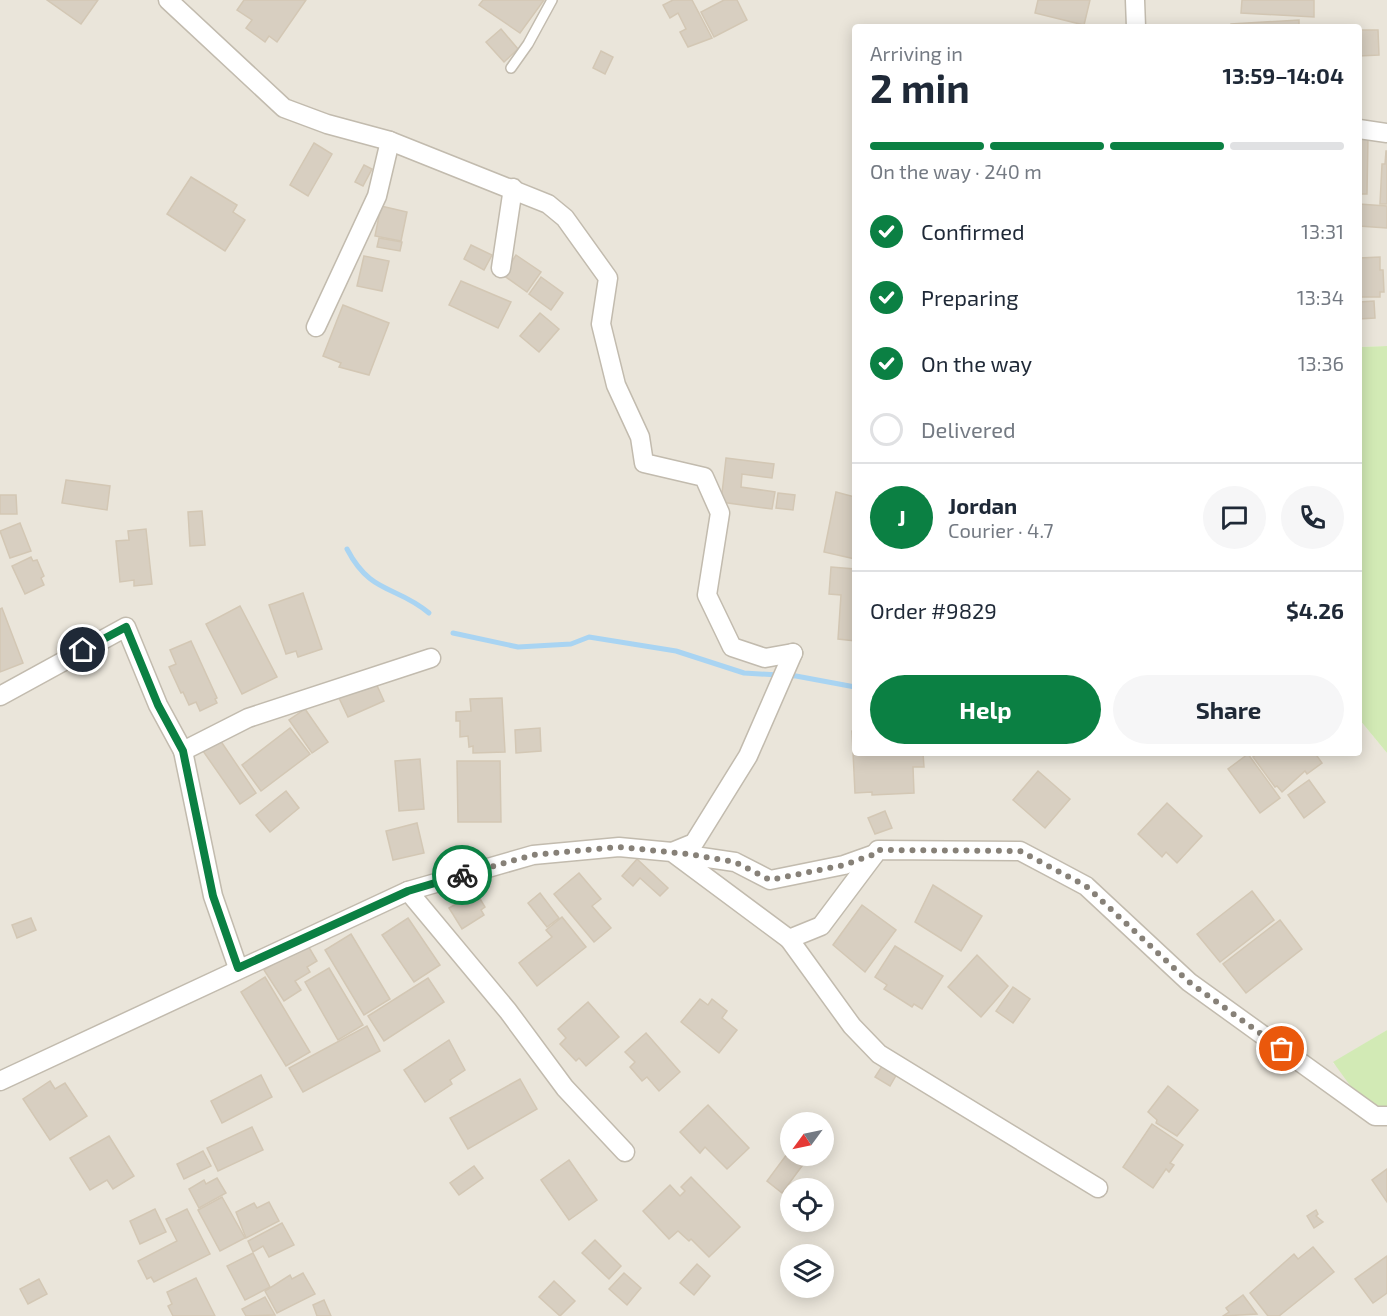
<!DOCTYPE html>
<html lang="en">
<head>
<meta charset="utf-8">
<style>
  :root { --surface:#fff; --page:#f6f6f7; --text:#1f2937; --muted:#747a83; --line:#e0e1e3; --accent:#0b8043 }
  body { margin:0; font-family:"Exo 2",sans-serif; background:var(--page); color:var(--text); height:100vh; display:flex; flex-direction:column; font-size:22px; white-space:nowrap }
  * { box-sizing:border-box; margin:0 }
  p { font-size:20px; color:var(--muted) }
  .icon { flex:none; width:33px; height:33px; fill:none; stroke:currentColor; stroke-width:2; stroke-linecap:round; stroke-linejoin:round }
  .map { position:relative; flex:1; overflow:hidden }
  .details { position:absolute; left:852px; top:24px; width:510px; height:732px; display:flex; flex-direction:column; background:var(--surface); border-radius:6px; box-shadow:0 3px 15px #0003 }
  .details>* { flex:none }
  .needle { width:39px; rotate:237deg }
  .buttons { position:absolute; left:780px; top:1112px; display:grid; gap:12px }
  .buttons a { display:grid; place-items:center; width:54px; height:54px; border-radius:50%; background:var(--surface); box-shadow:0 3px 15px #0003; font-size:30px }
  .pin { position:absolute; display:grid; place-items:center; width:51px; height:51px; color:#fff; margin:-26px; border:3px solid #fff; border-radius:50%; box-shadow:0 2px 6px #0007 }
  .courier { position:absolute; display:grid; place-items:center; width:60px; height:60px; margin:-30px; border:4px solid #0b8043; border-radius:50%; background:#fff; color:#222; box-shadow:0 2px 8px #0007 }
  .headline em { font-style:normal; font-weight:700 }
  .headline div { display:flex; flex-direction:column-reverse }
  .headline { display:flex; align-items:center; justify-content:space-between; height:102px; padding:0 18px }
  h1 { font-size:39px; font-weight:700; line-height:45px }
  .bar { display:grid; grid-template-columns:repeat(4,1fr); gap:9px 6px; align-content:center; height:72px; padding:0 18px }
  .bar i { height:8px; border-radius:4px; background:var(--line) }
  .bar .active { background:var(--accent) }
  .bar p { grid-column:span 4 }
  .line { display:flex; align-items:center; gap:15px; padding:0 18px; border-top:2px solid var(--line) }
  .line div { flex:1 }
  .round { display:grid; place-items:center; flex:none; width:63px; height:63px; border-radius:32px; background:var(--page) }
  ol { padding:0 18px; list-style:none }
  li { display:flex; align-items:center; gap:18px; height:66px }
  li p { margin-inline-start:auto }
  li .icon { padding:6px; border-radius:50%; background:var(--accent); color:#fff; stroke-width:4 }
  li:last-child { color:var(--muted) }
  li i { width:33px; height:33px; border:3px solid var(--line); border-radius:50% }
  .primary-button { display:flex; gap:12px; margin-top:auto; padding:12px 18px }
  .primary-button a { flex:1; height:69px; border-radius:36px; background:var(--accent); color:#fff; font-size:24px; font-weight:700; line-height:69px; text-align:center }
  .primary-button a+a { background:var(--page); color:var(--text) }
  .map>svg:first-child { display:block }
  .residential { fill:#eae5da; fill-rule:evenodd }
  .green { fill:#d2eab5 }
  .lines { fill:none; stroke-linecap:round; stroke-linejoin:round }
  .stream { stroke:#a9d4f2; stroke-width:5 }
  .building { fill:#d8cfc1; stroke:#d3c7b4; stroke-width:1.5 }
  .lane-casing { stroke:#c2bbae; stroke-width:12 }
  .street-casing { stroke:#c2bbae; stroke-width:21 }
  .lane { stroke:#fff; stroke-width:9 }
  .street { stroke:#fff; stroke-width:18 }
  .done { stroke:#878178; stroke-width:6; stroke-dasharray:0 10.8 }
  .route { stroke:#0b8043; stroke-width:8 }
</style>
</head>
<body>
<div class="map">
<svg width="1387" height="1316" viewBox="0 0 1387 1316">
  <rect width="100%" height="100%" fill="#f6f3ec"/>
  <path class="residential" d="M0,0H1387V346L1359,347V27H855V753H1359V719L1387,753V1030L1333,1063L1387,1109V1316H0ZM790,1122H824V1155H790ZM790,1188H824V1221H790ZM790,1254H824V1287H790Z"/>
  <g class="green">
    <path d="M1387,346V753L1359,719V347Z"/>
    <path d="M1387,1030V1109L1373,1117L1333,1062Z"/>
  </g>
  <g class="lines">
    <g class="stream">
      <path d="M347,549C371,595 396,585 429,613"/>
      <path d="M453,633L518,647L571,644L589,637L676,651L744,673L796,676L855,687"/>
    </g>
  </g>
  <g class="building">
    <path d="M47,0H98L81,24Z"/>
    <path d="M244,0H306L277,42L269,36L265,42L246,28L252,20L237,10Z"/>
    <path d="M483,0H544L520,33L479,5Z"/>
    <path d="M673,0H692L712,38L688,47L680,32L686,29L678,13L670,18L663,5Z"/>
    <path d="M724,0H737L747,20L714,37L701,12Z"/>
    <path d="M1038,0H1090L1084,25L1035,13Z"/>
    <path d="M1242,0H1314V17L1241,13Z"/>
    <path d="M1299,20V27H1231V24Z"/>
    <path d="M501,29L518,49L504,62L486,42Z"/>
    <path d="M1359,30H1378L1379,55L1359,56Z"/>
    <path d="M601,51L613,57L605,74L593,68Z"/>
    <path d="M1359,137H1368L1367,194H1359Z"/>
    <path d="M314,143L332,154L308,196L290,185Z"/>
    <path d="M1386,151H1387V204H1380L1382,164H1385Z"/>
    <path d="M364,165L372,169L363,186L355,182Z"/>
    <path d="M191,177L237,205L233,212L245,220L225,251L167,214Z"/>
    <path d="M1359,204L1387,206V228L1359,226Z"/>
    <path d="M381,206L407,212L401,241L375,236Z"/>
    <path d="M379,238L402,242L400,251L377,247Z"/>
    <path d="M471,245L492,255L484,270L464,259Z"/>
    <path d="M516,255L541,272L527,292L503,275Z"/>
    <path d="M364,256L389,261L382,291L357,286Z"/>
    <path d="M1380,257V270H1383L1384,292H1380V297H1359V258Z"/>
    <path d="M541,277L563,293L551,310L529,294Z"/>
    <path d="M461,281L511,302L498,328L449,305Z"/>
    <path d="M1374,301L1375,318L1359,319V302Z"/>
    <path d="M343,305L389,323L369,375L339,367L341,363L323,356Z"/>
    <path d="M540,313L559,329L539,352L520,336Z"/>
    <path d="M726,458L774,464L772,478L742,474L741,487L775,492L772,509L721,502Z"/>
    <path d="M66,480L110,486L107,510L62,503Z"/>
    <path d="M836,492L855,497V559L824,552Z"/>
    <path d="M778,493L795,495L793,510L776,508Z"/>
    <path d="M0,495H16L17,514H0Z"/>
    <path d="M202,511L205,545L190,546L188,512Z"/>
    <path d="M20,523L31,551L10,558L0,531Z"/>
    <path d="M146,529L152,584L134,586V580L120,582L116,541L129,540L128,531Z"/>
    <path d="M31,557L33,561L37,560L44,576L41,578L44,585L25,594L12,566Z"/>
    <path d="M831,567L855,569V641L838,639L841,595L829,594Z"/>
    <path d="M303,593L322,649L298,657L296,651L286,654L269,605Z"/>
    <path d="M240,606L277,677L242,694L206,624Z"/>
    <path d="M2,608L23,663L0,672V609Z"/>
    <path d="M191,641L217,698L215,699L217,703L200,711L196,702L189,705L183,692L181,693L169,667L176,664L170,650Z"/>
    <path d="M375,681L384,701L348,717L339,698Z"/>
    <path d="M502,698L505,752L473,753V746L469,747L468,736L460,737V721H456V712L471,711L470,699Z"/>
    <path d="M305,709L328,742L312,753L289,720Z"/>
    <path d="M290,728L310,754L261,791L242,765Z"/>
    <path d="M540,728L541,751L516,753L515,730Z"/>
    <path d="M855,730V753H923L924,767H913L914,793L872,795V792L855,793L852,731Z"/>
    <path d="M220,740L256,793L240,804L203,751Z"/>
    <path d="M1258,753H1315L1322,763L1307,774L1305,771L1282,792L1277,786L1275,787L1253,757Z"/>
    <path d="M1248,754L1280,798L1260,813L1228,769Z"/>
    <path d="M420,759L424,809L399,811L395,761Z"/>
    <path d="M457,761H500L501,822H458Z"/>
    <path d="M1038,771L1070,799L1045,828L1013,800Z"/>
    <path d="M1309,780L1325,802L1304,818L1288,795Z"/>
    <path d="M286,791L299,808L270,832L256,815Z"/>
    <path d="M1167,803L1202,836L1177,863L1166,852L1162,857L1138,834Z"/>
    <path d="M885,811L892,828L875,834L868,818Z"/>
    <path d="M417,823L424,853L393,860L386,831Z"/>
    <path d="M637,859L668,888L660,896L640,878L633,886L622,876Z"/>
    <path d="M579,873L601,899L592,906L611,928L594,942L554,894Z"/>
    <path d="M933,885L982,916L961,951L915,922Z"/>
    <path d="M1252,891L1274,920L1220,962L1197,934Z"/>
    <path d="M476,892L485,907L481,910L484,915L462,929L449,908Z"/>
    <path d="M540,893L559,918L547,927L528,903Z"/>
    <path d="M862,905L896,930L865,972L833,945Z"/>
    <path d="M562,917L586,947L537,986L519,963L552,937L546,930Z"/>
    <path d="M31,918L36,930L17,938L12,925Z"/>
    <path d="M408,918L440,965L414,982L382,935Z"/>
    <path d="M1280,920L1302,949L1246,993L1223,964Z"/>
    <path d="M351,934L390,999L364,1015L325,950Z"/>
    <path d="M307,944L317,961L307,967L310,972L295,981L301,990L284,1001L264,970Z"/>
    <path d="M895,946L943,976L922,1009L914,1004L912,1007L884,989L887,985L875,977Z"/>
    <path d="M977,955L1008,986L981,1017L948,987Z"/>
    <path d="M329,968L363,1025L338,1040L305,982Z"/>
    <path d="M265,977L310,1052L286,1066L241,992Z"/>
    <path d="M428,978L444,1002L384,1041L368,1016Z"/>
    <path d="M1013,987L1030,999L1013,1023L996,1011Z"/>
    <path d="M700,999L708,1005L712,999L727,1011L722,1018L737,1030L719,1053L681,1022Z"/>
    <path d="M588,1002L619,1037L586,1066L579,1058L576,1061L560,1044L566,1038L558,1029Z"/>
    <path d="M367,1026L380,1051L303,1092L289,1068Z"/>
    <path d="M646,1033L680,1072L659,1091L647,1077L642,1081L630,1067L635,1062L625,1052Z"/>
    <path d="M449,1040L465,1070L450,1080L452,1084L425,1102L404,1070Z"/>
    <path d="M884,1063L898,1072L890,1086L875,1077Z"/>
    <path d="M261,1075L272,1097L222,1123L211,1101Z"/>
    <path d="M520,1079L537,1109L468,1149L450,1118Z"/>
    <path d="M50,1081L55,1089L65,1083L87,1116L50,1140L23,1099Z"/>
    <path d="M1168,1086L1198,1110L1177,1136L1156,1123L1157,1120L1148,1112Z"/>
    <path d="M708,1105L749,1148L727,1169L705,1147L700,1153L680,1132Z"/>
    <path d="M1152,1124L1183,1145L1170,1163L1174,1165L1169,1172L1166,1169L1153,1188L1123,1167Z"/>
    <path d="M252,1127L263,1150L218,1171L207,1148Z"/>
    <path d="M109,1136L134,1176L113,1189L107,1180L90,1190L70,1158Z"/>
    <path d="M790,1150V1155H803L808,1158L782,1193L767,1181Z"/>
    <path d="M203,1151L211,1166L184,1179L177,1164Z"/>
    <path d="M569,1160L597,1200L569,1220L541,1180Z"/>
    <path d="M474,1166L483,1178L459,1195L450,1183Z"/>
    <path d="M1387,1169V1202L1372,1180Z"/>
    <path d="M691,1177L740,1227L709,1257L691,1239L689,1241L678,1231L669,1239L643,1211L670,1185L680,1196L685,1191L681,1187Z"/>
    <path d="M217,1178L226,1193L199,1208L189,1189L204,1180L206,1184Z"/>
    <path d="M222,1197L245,1238L220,1251L198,1210Z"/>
    <path d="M269,1202L279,1221L246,1238L236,1212L254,1203L257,1208Z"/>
    <path d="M155,1209L166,1232L140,1244L130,1221Z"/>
    <path d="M187,1209L210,1254L154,1282L151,1277L147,1279L138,1261L177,1241L166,1219Z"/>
    <path d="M1316,1210L1318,1214L1316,1216L1323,1222L1314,1228L1307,1216Z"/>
    <path d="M282,1223L294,1245L269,1257L263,1246L253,1252L248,1241Z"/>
    <path d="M595,1240L621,1266L609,1279L582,1253Z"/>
    <path d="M1313,1247L1334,1272L1279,1316H1268L1250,1293L1294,1254L1298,1259Z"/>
    <path d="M253,1253L270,1287L245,1300L227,1266Z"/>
    <path d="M1387,1256V1293L1373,1303L1355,1279Z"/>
    <path d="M697,1264L710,1276L694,1295L680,1283Z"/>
    <path d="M303,1273L315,1294L277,1313L265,1291L290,1275L292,1279Z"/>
    <path d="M624,1273L641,1288L627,1305L609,1289Z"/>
    <path d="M196,1278L215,1316H173L168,1306L172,1304L167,1292Z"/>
    <path d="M39,1279L47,1294L28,1304L20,1289Z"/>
    <path d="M554,1281L575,1301L560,1316L539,1297Z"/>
    <path d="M1243,1295L1257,1314L1223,1316L1229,1312L1226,1308Z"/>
    <path d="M265,1297L275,1315L246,1316L242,1309Z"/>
    <path d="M324,1300L331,1316H317L313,1305Z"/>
  </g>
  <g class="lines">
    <defs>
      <path id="lane" d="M511,68L528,44L552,0"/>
      <g id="street">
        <path d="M168,0L284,108L327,124L390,141L548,204L565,218L608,278L601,324L616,385L640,437L644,463L704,477L720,513L707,595L732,647L765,658L793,653"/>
        <path d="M1135,0L1136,27"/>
        <path d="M1359,129L1387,133"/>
        <path d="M501,268L513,188"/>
        <path d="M316,327L377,196L390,141"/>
        <path d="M0,696L126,627L158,705L183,751L248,718L431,658"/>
        <path d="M183,751L213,896L238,968"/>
        <path d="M672,852L694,843L748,756L793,653"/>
        <path d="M674,853L735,862L770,880L844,865L875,854"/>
        <path d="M408,891L508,1011L565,1088L625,1152"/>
        <path d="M789,939L852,1026L879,1054L1098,1188"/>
        <path d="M0,1081L408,891L533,855L619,847L672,852L789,939L821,926L878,850L1020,851L1056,870L1086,886L1189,982L1375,1116H1387"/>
      </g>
    </defs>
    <use href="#lane" class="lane-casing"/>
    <use href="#street" class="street-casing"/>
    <use href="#lane" class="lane"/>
    <use href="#street" class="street"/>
  </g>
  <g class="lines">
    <path class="done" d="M462,875L533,855L619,847L688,854L735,862L770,880L844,865L875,854L878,850L1020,851L1086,886L1189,982L1282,1049"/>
    <path class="route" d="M83,650L126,627L158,705L183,751L213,896L238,968L408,891L462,875"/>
  </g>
</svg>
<div class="buttons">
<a><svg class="needle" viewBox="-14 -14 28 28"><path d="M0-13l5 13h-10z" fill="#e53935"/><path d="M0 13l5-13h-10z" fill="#747a83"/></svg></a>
<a><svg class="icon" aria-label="locate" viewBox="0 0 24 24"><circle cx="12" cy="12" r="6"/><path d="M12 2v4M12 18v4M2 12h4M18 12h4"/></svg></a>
<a><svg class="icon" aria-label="layers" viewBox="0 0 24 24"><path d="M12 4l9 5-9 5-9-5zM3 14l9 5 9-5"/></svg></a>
</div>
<div class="pin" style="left:1282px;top:1049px;background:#ea580c"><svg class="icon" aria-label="bag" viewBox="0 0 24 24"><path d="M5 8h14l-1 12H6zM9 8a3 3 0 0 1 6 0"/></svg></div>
<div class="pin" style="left:83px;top:650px;background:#1f2937"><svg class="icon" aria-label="home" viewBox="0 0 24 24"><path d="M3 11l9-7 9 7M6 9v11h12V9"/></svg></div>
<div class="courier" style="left:462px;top:875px"><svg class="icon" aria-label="bike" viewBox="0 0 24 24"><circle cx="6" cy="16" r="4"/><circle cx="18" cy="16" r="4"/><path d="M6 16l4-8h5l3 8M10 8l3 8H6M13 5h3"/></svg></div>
<section class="details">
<div class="headline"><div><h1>2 min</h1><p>Arriving in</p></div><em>13:59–14:04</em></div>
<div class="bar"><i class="active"></i><i class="active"></i><i class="active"></i><i></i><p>On the way · 240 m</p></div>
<ol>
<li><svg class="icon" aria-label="check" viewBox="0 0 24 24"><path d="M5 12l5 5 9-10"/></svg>Confirmed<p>13:31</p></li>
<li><svg class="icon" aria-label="check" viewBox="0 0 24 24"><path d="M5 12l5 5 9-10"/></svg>Preparing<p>13:34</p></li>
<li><svg class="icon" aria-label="check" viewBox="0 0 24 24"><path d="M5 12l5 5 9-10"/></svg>On the way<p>13:36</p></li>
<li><i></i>Delivered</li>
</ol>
<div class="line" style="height:108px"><b class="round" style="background:var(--accent);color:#fff">J</b><div><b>Jordan</b><p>Courier · 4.7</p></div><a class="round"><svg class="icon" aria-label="chat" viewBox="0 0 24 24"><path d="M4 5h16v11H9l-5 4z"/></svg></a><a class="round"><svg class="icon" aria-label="phone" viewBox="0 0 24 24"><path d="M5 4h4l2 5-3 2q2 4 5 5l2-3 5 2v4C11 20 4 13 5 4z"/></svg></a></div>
<div class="line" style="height:78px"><div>Order #9829</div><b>$4.26</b></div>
<div class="primary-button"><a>Help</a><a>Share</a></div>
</section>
</div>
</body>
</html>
